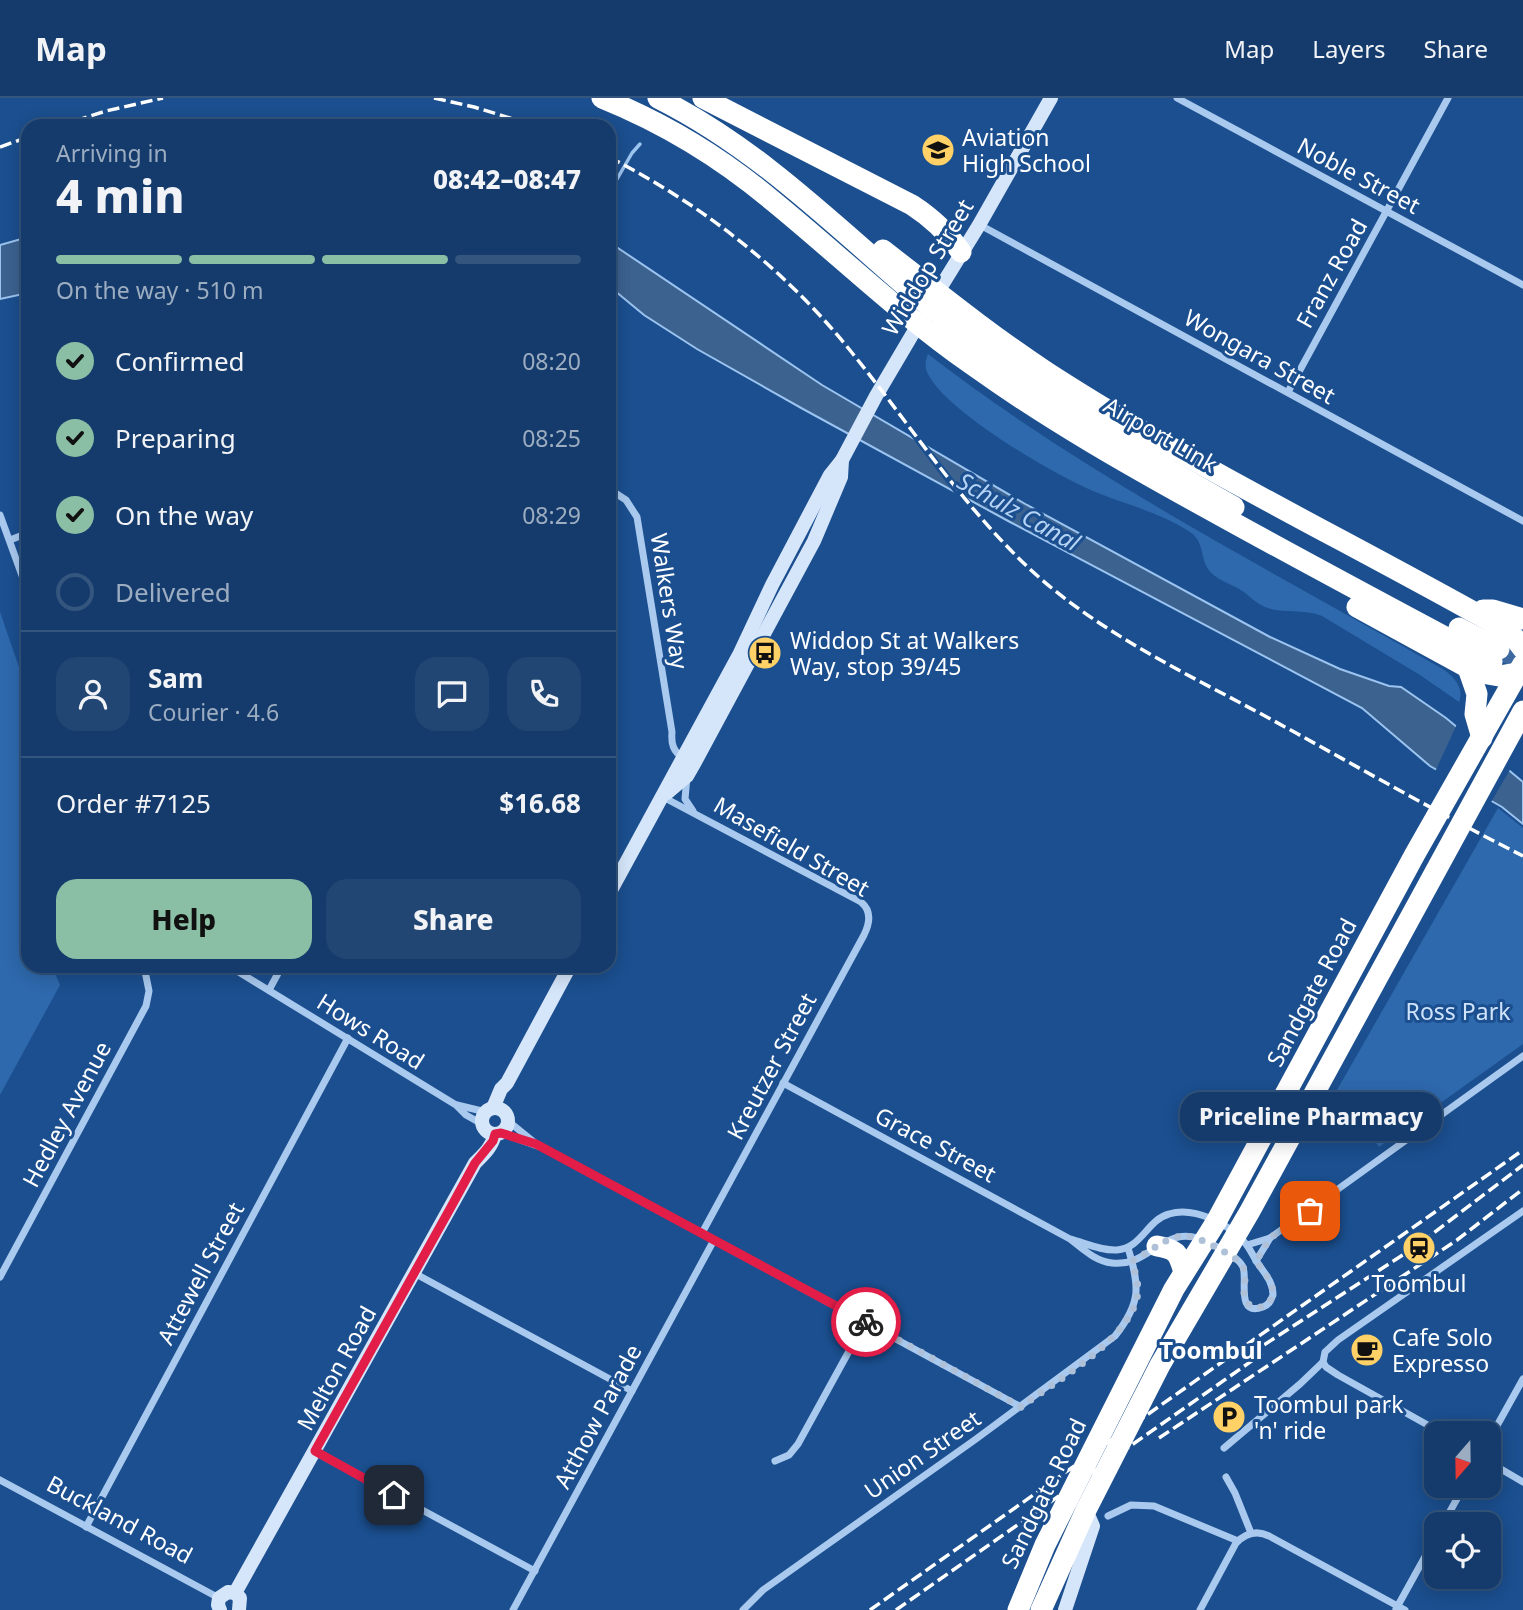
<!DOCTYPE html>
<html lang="en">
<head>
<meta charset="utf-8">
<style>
  :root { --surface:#143b6b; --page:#214673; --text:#f1f3f6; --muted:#9dadc1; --line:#33557e; --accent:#8abfa5 }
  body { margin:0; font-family:"Noto Sans",sans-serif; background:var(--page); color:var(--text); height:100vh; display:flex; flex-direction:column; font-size:26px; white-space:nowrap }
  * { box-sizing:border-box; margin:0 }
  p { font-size:23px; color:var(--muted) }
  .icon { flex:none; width:38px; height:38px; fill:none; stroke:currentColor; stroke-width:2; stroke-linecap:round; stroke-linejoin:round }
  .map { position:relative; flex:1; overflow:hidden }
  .panel { position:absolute; left:21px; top:21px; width:595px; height:854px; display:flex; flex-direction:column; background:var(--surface); border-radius:21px; box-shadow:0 4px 18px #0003,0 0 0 2px var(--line) }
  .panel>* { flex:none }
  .needle { width:46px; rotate:200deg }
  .buttons { position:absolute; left:1424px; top:1323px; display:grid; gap:14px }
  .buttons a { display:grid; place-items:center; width:77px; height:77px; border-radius:14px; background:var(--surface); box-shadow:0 4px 18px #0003,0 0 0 2px var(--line); font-size:35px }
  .pin { position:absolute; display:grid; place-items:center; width:60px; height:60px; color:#fff; margin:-30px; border-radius:14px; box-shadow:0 4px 10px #0006 }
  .courier { position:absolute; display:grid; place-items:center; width:70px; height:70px; margin:-35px; border:5px solid #e11d48; border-radius:50%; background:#fff; color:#222; box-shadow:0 2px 9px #0007 }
  .bubble { position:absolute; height:49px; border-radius:21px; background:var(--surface); box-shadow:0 4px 18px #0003,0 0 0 2px var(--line); font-size:23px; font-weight:800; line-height:49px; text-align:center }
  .overview em { font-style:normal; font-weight:800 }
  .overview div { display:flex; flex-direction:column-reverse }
  .overview { display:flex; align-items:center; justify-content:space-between; height:119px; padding:0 35px }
  h1 { font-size:46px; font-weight:800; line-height:52px }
  .bar { display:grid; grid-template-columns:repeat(4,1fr); gap:10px 7px; align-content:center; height:84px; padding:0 35px }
  .bar i { height:9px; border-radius:5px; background:var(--line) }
  .bar .active { background:var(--accent) }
  .bar p { grid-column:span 4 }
  .line { display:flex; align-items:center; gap:18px; padding:0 35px; border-top:2px solid var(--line) }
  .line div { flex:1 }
  .round { display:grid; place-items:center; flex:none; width:74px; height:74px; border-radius:21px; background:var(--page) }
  ol { padding:0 35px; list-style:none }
  li { display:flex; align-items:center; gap:21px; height:77px }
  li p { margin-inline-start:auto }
  li .icon { padding:7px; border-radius:50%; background:var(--accent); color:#111; stroke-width:4 }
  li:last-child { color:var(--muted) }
  li i { width:38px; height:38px; border:4px solid var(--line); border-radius:50% }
  .action { display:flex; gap:14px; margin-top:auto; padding:14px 35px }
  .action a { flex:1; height:80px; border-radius:21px; background:var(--accent); color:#111; font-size:28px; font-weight:800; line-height:80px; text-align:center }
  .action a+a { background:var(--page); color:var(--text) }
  header { display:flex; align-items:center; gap:42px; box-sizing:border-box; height:98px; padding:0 35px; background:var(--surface); border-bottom:2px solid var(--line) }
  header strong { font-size:33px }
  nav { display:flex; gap:38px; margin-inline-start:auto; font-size:24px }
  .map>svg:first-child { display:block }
  .green { fill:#2e69ad }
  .water { fill:#3c6290; stroke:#9cc4f0; stroke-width:2 }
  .pier { fill:#1b4f8f }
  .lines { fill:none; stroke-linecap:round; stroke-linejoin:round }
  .stream { stroke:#9cc4f0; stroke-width:3.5 }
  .highway-tunnel { stroke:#3d69a0; stroke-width:21; stroke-dasharray:21 10; stroke-linecap:butt }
  .street { stroke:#a9c9ee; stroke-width:7 }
  .secondary { stroke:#d6e6fa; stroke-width:14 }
  .highway { stroke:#fff; stroke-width:21 }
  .rail { stroke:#fff; stroke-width:3.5; stroke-dasharray:12 5; stroke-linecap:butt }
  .done { stroke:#afc1d8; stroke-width:7; stroke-dasharray:0 12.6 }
  .route { stroke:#e11d48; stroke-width:9 }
  .labels { text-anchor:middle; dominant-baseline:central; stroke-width:6; stroke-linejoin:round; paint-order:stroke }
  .poi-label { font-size:23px; fill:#fff; stroke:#1b4f8f; text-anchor:start }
  .street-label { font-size:23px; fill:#fff; stroke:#1b4f8f }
  .park-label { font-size:23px; fill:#cfe3fa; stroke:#1b4f8f }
  .water-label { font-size:24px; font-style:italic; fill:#b5d3f5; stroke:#1b4f8f }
  .neighbourhood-label { font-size:24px; font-weight:bold; fill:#fff; stroke:#1b4f8f }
</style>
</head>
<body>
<header>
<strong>Map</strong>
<nav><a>Map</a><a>Layers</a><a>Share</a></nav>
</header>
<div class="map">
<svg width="1523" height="1512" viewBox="0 0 1523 1512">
  <rect width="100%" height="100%" fill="#1b4f8f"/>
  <g class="green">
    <path d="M928,256C1087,379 1267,470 1441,570C1453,577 1465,590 1459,604L1420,577L1322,518C1301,510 1281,516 1265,509C1255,505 1248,496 1239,491C1227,484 1216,482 1208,471C1200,458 1204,443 1190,434C1157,412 1117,405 1082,388C1047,372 937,308 926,271C925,266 926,261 928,256Z"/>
    <path d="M0,514L28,595V788L19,792L28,814V868H52L60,887L0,997Z"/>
    <path d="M1498,710L1523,730V946L1379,1049L1337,992Z"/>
  </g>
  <g class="water">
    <path d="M28,139V195L0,201V147Z"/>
    <path d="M609,144L822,287L1027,407L1270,539L1340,571L1389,588L1401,589L1446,620L1523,684V726L1502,709L1430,668L1362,610L1010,424L803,311L697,251L644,217L609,188Z"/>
  </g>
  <g class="pier">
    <path d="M907,333L924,343L975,409L958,400Z"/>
    <path d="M1457,626L1511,670L1490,706L1435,674Z"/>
  </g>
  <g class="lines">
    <path class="stream" d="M609,95L632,55L640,46"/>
    <path class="highway-tunnel" d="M1499,551L1523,562"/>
    <g class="street">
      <path d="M1177,0L1523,187"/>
      <path d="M980,127L1523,423"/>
      <path d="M1288,294L1448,0"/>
      <path d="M609,391L626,402L637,419L672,634C671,646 673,653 683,660"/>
      <path d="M0,417L28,494"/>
      <path d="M10,442L28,435"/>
      <path d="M687,679L685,701L693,713"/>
      <path d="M663,699L861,804C872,813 870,825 864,837L702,1135"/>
      <path d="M229,868L456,1007L466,1017L482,1026"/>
      <path d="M269,892L282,868"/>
      <path d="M783,985L1070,1141C1083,1151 1095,1163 1112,1165C1151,1170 1164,1122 1208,1144C1218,1150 1238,1158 1243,1169C1248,1180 1235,1219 1263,1209C1269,1207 1271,1202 1273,1197C1273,1183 1264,1175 1257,1164C1253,1158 1250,1151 1246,1146C1230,1126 1194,1108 1169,1116C1147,1122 1142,1150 1117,1152C1102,1153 1085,1145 1070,1141"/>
      <path d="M457,1007L486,1014"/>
      <path d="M508,1023L535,1045"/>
      <path d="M501,1035L546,1051L1021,1309"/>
      <path d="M1247,1147L1270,1140L1523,958"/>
      <path d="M1256,1163L1270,1140"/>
      <path d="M414,1175L632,1293"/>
      <path d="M0,1179L146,908L149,893L144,868"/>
      <path d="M1323,1264L1326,1269L1338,1277L1442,1335"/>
      <path d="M1489,1342L1523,1281"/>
      <path d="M1224,1350L1300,1286L1323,1264L1325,1254L1338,1242L1523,1113"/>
      <path d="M315,1354L535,1473"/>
      <path d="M775,1363L789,1357L798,1346L865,1224"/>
      <path d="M1489,1364L1523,1384"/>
      <path d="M1226,1379L1235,1395L1251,1435"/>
      <path d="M0,1382L219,1500"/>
      <path d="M1108,1418L1131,1407L1154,1408L1238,1443"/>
      <path d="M1443,1426L1464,1388"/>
      <path d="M86,1429L348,940"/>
      <path d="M1396,1511L1437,1437"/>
      <path d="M513,1512L714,1142"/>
      <path d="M743,1512L763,1492L976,1341L1115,1238C1141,1205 1140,1189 1128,1150"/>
      <path d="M1200,1512L1236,1445C1246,1435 1257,1432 1269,1438L1405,1512"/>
    </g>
    <g class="secondary">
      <path d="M934,200L979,127L1051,0"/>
      <path d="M667,695L687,678L695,664L814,443L841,379L842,362"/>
      <path d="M609,796L740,555L772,487L830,377L842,362L876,298L922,220"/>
      <circle cx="495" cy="1023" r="13"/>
      <path d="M493,1010L501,991L507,985L570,868"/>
      <path d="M235,1495L475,1065C484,1056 492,1049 495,1036"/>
      <path d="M220,1512L218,1507L219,1500L228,1494L235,1495L240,1500L239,1512"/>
      <path d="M1065,1512L1093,1428L1086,1412"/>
    </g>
    <g class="highway">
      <path d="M602,0C664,25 723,61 774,104C840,158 901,217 971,266C1049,322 1132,369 1216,415C1308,466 1400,515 1492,564"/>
      <path d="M658,0C778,60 867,162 973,244C1055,307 1144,358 1234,409"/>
      <path d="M703,0L912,107C932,120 948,135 961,154"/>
      <path d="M883,152C937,194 990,237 1048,275C1192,368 1346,442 1495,526L1514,539L1523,551"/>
      <path d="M1357,509L1476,574L1499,578L1523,574"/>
      <path d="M1483,512H1493L1523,521"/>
      <path d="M1459,530L1499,551"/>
      <path d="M1468,570L1477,596L1475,616L1482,640"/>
      <path d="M1157,1148C1178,1152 1178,1155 1184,1174"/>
      <path d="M1018,1512L1045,1447L1174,1191L1216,1124L1415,756L1523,566"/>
      <path d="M1041,1512L1086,1412L1160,1267L1250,1113L1523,613"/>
    </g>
    <g class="rail">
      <path d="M434,0L474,9L536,28"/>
      <path d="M59,28L106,13L163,0"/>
      <path d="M0,49L28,39"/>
      <path d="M609,59C704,108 786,172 853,256C912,329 963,409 1032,473C1100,535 1185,575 1265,618C1351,665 1436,714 1523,758"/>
      <path d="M1250,1256L1415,1149L1523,1067"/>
      <path d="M1159,1340L1457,1142L1523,1091"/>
      <path d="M870,1512L1523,1052"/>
      <path d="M896,1512L1263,1255"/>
    </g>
  </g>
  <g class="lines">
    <path class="done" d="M866,1224L1021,1309C1056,1283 1127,1243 1137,1200C1140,1187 1135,1175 1132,1163C1172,1141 1176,1126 1221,1152C1228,1156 1239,1161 1243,1169C1250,1183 1236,1197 1252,1209H1263C1284,1196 1266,1177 1256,1163L1270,1140L1310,1113"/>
    <path class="route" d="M394,1397L315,1353L451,1109L475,1065L493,1043L495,1036L501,1035L536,1046L866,1224"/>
  </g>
  <defs>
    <symbol id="school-disc" viewBox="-11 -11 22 22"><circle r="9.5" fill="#ffd166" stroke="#1b4f8f"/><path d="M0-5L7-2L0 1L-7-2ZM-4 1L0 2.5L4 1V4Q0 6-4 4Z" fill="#111"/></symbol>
    <symbol id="bus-disc" viewBox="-11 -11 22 22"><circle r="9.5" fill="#ffd166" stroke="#1b4f8f"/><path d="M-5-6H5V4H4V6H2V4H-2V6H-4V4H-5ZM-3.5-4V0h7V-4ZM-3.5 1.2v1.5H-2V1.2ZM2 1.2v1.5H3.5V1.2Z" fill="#111"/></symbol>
    <symbol id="station-disc" viewBox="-11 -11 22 22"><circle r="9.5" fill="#ffd166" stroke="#1b4f8f"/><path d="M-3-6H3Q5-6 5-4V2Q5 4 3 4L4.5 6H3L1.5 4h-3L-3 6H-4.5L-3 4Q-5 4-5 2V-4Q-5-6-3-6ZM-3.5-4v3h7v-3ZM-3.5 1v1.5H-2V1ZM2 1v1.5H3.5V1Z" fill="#111"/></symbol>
    <symbol id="cafe-disc" viewBox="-11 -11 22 22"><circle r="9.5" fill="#ffd166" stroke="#1b4f8f"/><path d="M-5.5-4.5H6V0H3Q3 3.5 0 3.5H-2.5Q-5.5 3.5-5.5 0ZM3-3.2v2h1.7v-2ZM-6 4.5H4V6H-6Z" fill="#111"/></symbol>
    <symbol id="parking-disc" viewBox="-11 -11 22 22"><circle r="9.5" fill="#ffd166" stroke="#1b4f8f"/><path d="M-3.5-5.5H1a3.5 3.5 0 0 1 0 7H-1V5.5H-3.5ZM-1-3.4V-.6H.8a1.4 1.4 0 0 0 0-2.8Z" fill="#111"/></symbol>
  </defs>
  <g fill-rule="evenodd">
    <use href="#school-disc" x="919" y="33" width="38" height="38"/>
    <use href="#bus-disc" x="746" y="536" width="38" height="38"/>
    <use href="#station-disc" x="1400" y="1131" width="38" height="38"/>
    <use href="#cafe-disc" x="1348" y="1233" width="38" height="38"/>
    <use href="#parking-disc" x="1210" y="1300" width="38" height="38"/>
  </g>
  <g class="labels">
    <g class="poi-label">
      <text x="962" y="39">Aviation<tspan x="962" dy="26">High School</tspan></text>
      <text x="790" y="542">Widdop St at Walkers<tspan x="790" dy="26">Way, stop 39/45</tspan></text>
      <text x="1419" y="1185" text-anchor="middle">Toombul</text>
      <text x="1392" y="1239">Cafe Solo<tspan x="1392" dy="26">Expresso</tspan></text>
      <text x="1254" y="1306">Toombul park<tspan x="1254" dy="26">'n' ride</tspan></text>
    </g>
    <g class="street-label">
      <text transform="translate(1359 77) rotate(28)">Noble Street</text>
      <text transform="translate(927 169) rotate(-59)">Widdop Street</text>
      <text transform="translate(1331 175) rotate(-61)">Franz Road</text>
      <text transform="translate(1260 258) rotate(29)">Wongara Street</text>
      <text transform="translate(1161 336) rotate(30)">Airport Link</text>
      <text transform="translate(670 503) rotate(81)">Walkers Way</text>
      <text transform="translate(792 748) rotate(30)">Masefield Street</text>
      <text transform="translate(1311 894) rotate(-62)">Sandgate Road</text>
      <text transform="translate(371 933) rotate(32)">Hows Road</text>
      <text transform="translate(771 968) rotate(-62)">Kreutzer Street</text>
      <text transform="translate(66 1016) rotate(-62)">Hedley Avenue</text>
      <text transform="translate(936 1046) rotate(28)">Grace Street</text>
      <text transform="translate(200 1175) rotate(-62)">Attewell Street</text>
      <text transform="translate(336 1270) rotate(-61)">Melton Road</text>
      <text transform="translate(597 1318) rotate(-62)">Atthow Parade</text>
      <text transform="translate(922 1356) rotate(-35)">Union Street</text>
      <text transform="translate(1043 1395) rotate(-64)">Sandgate Road</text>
      <text transform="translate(120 1421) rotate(28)">Buckland Road</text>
    </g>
    <g class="park-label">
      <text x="1458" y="913">Ross Park</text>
    </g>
    <g class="water-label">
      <text transform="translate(1019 413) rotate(29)">Schulz Canal</text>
    </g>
    <g class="neighbourhood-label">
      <text x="1211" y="1251">Toombul</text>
    </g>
  </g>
</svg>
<div class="buttons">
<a><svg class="needle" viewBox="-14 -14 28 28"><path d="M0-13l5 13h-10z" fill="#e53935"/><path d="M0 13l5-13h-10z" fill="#9dadc1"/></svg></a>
<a><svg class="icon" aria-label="locate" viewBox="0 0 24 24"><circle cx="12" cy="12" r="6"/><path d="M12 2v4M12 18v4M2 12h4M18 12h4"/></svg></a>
</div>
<div class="pin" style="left:1310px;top:1113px;background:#ea580c"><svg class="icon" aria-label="bag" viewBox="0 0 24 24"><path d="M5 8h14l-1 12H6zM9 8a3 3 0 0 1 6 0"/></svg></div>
<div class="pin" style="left:394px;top:1397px;background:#1f2937"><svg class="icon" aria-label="home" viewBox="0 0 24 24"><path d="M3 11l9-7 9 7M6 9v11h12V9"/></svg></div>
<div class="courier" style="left:866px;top:1224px"><svg class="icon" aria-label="bike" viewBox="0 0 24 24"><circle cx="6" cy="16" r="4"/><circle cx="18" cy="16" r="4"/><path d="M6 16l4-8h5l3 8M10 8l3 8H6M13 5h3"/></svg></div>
<div class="bubble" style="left:1180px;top:994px;width:262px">Priceline Pharmacy</div>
<section class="panel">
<div class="overview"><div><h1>4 min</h1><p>Arriving in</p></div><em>08:42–08:47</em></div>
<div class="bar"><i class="active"></i><i class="active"></i><i class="active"></i><i></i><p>On the way · 510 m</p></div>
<ol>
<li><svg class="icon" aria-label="check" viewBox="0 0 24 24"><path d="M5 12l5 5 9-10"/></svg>Confirmed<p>08:20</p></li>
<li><svg class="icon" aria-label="check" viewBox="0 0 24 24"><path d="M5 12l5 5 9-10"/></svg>Preparing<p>08:25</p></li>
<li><svg class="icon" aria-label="check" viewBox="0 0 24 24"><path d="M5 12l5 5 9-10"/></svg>On the way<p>08:29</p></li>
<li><i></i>Delivered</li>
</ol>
<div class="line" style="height:126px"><a class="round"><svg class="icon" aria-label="person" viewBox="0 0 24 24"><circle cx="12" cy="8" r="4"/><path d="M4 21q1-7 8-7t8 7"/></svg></a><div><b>Sam</b><p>Courier · 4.6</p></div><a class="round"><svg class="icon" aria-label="chat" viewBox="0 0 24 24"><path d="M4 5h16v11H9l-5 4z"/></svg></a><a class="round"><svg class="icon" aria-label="phone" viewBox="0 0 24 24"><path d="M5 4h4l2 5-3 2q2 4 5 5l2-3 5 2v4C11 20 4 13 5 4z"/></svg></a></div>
<div class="line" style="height:91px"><div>Order #7125</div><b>$16.68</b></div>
<div class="action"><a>Help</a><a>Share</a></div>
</section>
</div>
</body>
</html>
